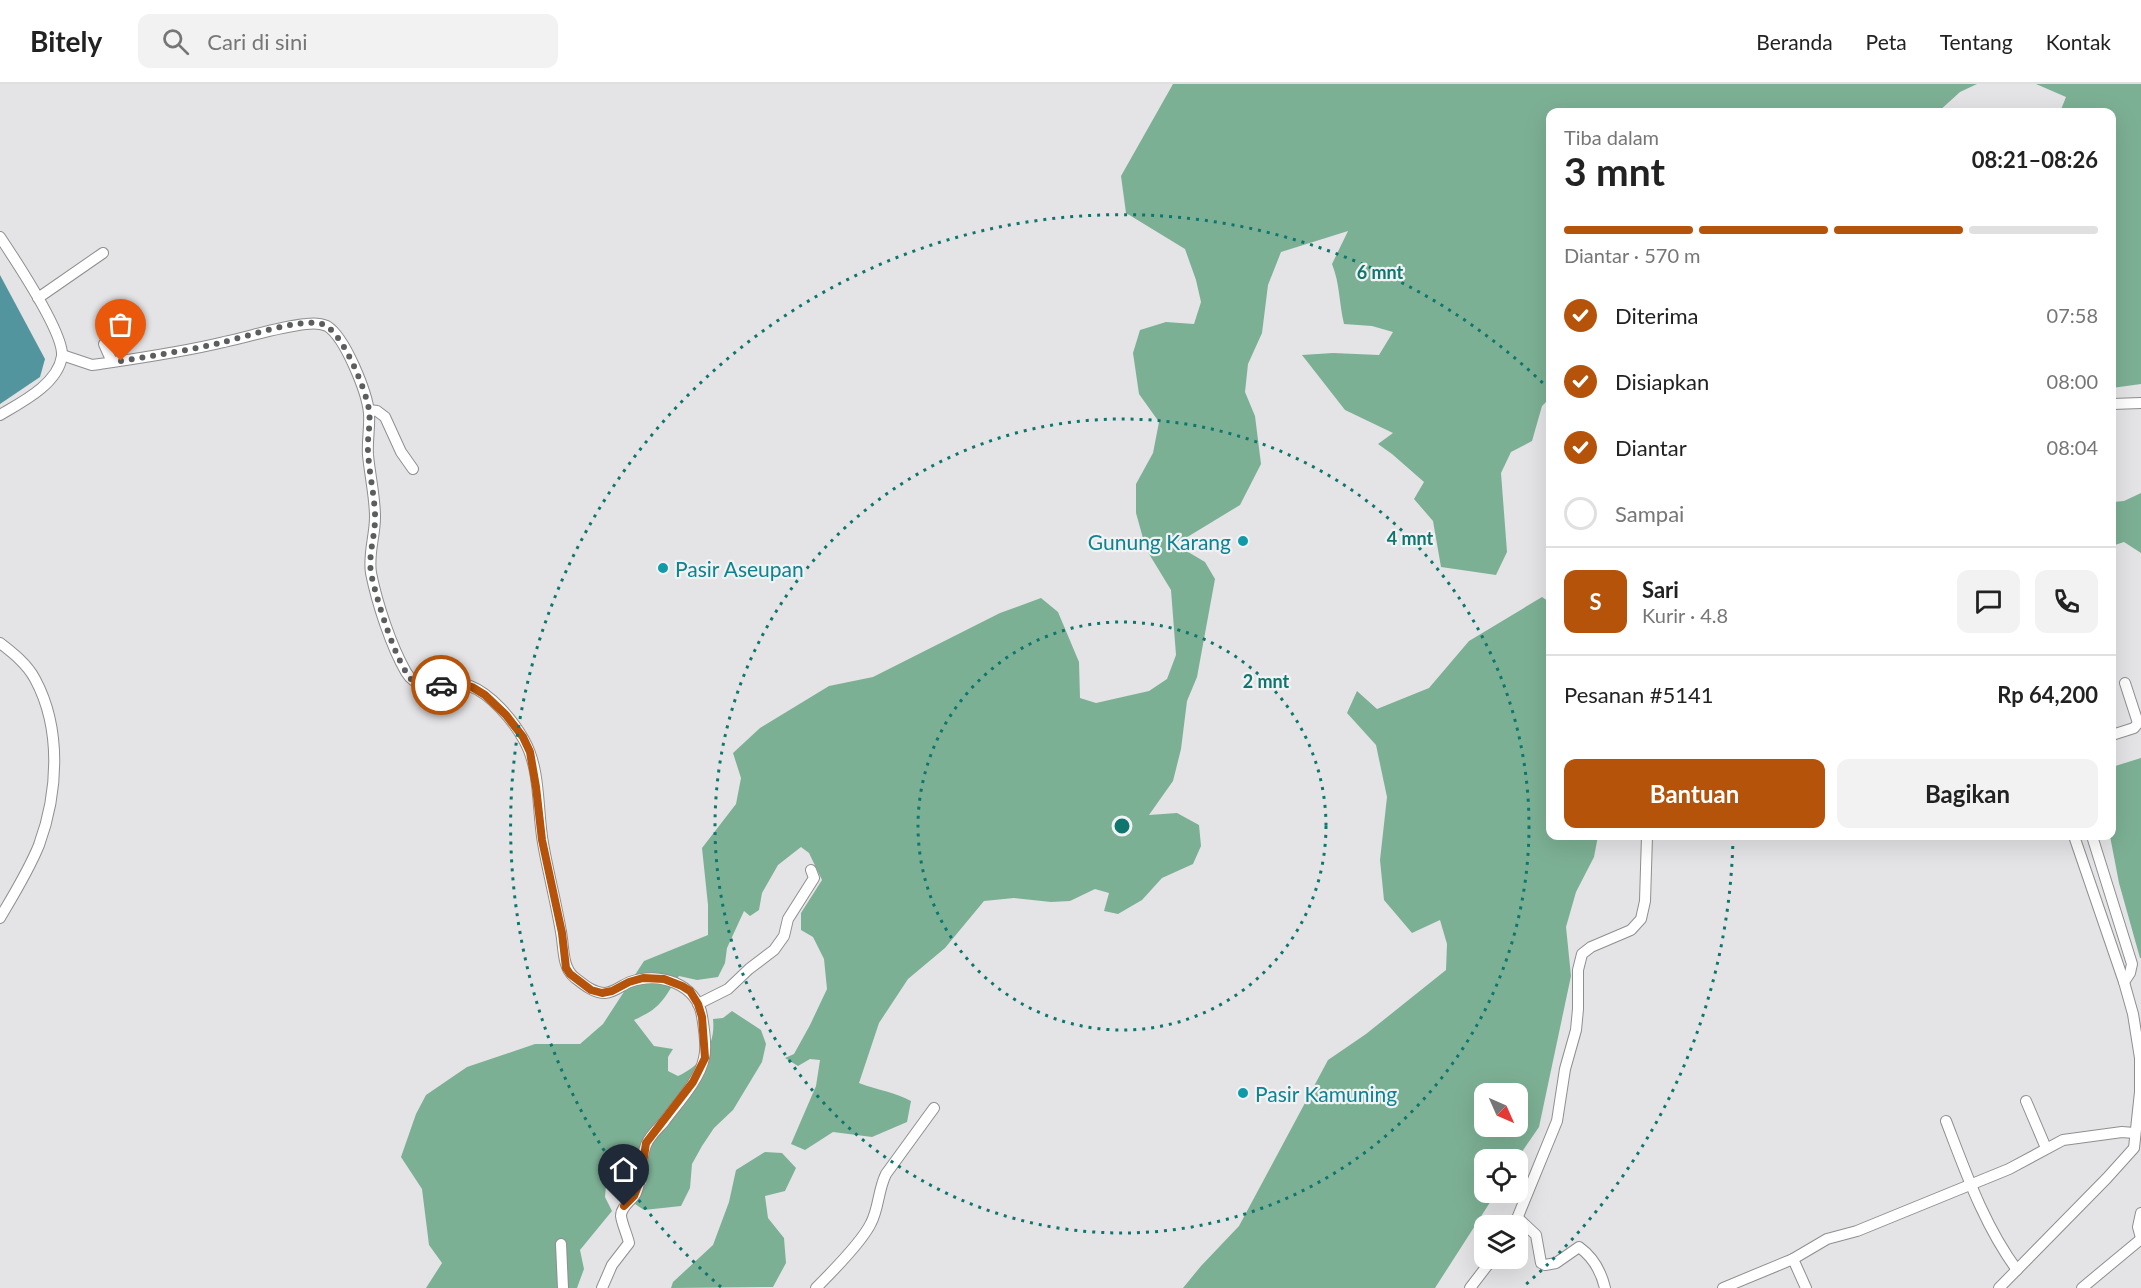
<!DOCTYPE html>
<html lang="id">
<head>
<meta charset="utf-8">
<style>
  :root { --surface:#fff; --page:#f2f2f2; --text:#222; --muted:#767676; --line:#e0e0e0; --accent:#b45309 }
  body { margin:0; font-family:Lato,sans-serif; background:var(--page); color:var(--text); height:100vh; display:flex; flex-direction:column; font-size:22px; white-space:nowrap }
  * { box-sizing:border-box; margin:0 }
  p { font-size:20px; color:var(--muted) }
  .icon { flex:none; width:33px; height:33px; fill:none; stroke:currentColor; stroke-width:2; stroke-linecap:round; stroke-linejoin:round }
  .map { position:relative; flex:1; overflow:hidden }
  .details { position:absolute; left:1546px; top:24px; width:570px; height:732px; display:flex; flex-direction:column; background:var(--surface); border-radius:12px; box-shadow:0 6px 24px #0002 }
  .details>* { flex:none }
  .needle { width:39px; rotate:135deg }
  .fabs { position:absolute; left:1474px; top:999px; display:grid; gap:12px }
  .fabs a { display:grid; place-items:center; width:54px; height:54px; border-radius:12px; background:var(--surface); box-shadow:0 6px 24px #0002; font-size:30px }
  .pin { position:absolute; display:grid; place-items:center; width:51px; height:51px; color:#fff; margin:-62px -26px; border-radius:50% 50% 50% 0; rotate:-45deg; box-shadow:0 0 6px #0007 }
  .pin .icon { rotate:45deg }
  .courier { position:absolute; display:grid; place-items:center; width:60px; height:60px; margin:-30px; border:4px solid #b45309; border-radius:50%; background:#fff; color:#222; box-shadow:0 2px 8px #0007 }
  .headline em { font-style:normal; font-weight:700 }
  .headline div { display:flex; flex-direction:column-reverse }
  .headline { display:flex; align-items:center; justify-content:space-between; height:102px; padding:0 18px }
  h1 { font-size:39px; font-weight:700; line-height:45px }
  .bar { display:grid; grid-template-columns:repeat(4,1fr); gap:9px 6px; align-content:center; height:72px; padding:0 18px }
  .bar i { height:8px; border-radius:4px; background:var(--line) }
  .bar .on { background:var(--accent) }
  .bar p { grid-column:span 4 }
  .line { display:flex; align-items:center; gap:15px; padding:0 18px; border-top:2px solid var(--line) }
  .line div { flex:1 }
  .round { display:grid; place-items:center; flex:none; width:63px; height:63px; border-radius:12px; background:var(--page) }
  ol { padding:0 18px; list-style:none }
  li { display:flex; align-items:center; gap:18px; height:66px }
  li p { margin-inline-start:auto }
  li .icon { padding:6px; border-radius:50%; background:var(--accent); color:#fff; stroke-width:4 }
  li:last-child { color:var(--muted) }
  li i { width:33px; height:33px; border:3px solid var(--line); border-radius:50% }
  .button { display:flex; gap:12px; margin-top:auto; padding:12px 18px }
  .button a { flex:1; height:69px; border-radius:12px; background:var(--accent); color:#fff; font-size:24px; font-weight:700; line-height:69px; text-align:center }
  .button a+a { background:var(--page); color:var(--text) }
  header { display:flex; align-items:center; gap:36px; box-sizing:border-box; height:84px; padding:0 30px; background:var(--surface); border-bottom:2px solid var(--line) }
  header strong { font-size:28px }
  nav { display:flex; gap:33px; margin-inline-start:auto; font-size:21px }
  .search { width:420px; height:54px; background:var(--page); display:flex; align-items:center; gap:15px; box-sizing:border-box; padding:0 21px; border-radius:12px; color:var(--muted); font-size:22px }
  .map>svg:first-child { display:block }
  .forest { fill:#7cb094; fill-rule:evenodd }
  .water { fill:#53959e }
  .lines { fill:none; stroke-linecap:round; stroke-linejoin:round }
  .minor-casing { stroke:#8f8f91; stroke-width:12 }
  .minor { stroke:#fff; stroke-width:10 }
  .done { stroke:#5c5d5e; stroke-width:6; stroke-dasharray:0 10.8 }
  .route { stroke:#b45309; stroke-width:8 }
  .ring { fill:none; stroke:#0f766e; stroke-width:3; stroke-dasharray:3 6 }
  .culture-dot { fill:#0f9aa8; stroke:#f1f2f4; stroke-width:2 }
  .labels { text-anchor:middle; dominant-baseline:central; stroke-width:4.5; stroke-linejoin:round; paint-order:stroke }
  .culture-label { font-size:21px; fill:#0d838f; stroke:#f1f2f4; text-anchor:start }
  .centre { fill:#0f766e; stroke:#f1f2f4; stroke-width:3 }
  .ring-label { font-size:18px; text-anchor:middle; font-weight:bold; fill:#0f766e; stroke:#f1f2f4; stroke-width:4.5; stroke-linejoin:round; paint-order:stroke }
</style>
</head>
<body>
<header>
<strong>Bitely</strong>
<div class="search"><svg class="icon" aria-label="search" viewBox="0 0 24 24"><circle cx="10" cy="10" r="6"/><path d="M15 15l6 6"/></svg>Cari di sini</div>
<nav><a>Beranda</a><a>Peta</a><a>Tentang</a><a>Kontak</a></nav>
</header>
<div class="map">
<svg width="2141" height="1204" viewBox="0 0 2141 1204">
  <rect width="100%" height="100%" fill="#e4e4e6"/>
  <g class="forest">
    <path d="M1173,0H1977L1960,8L1938,28H1551V313L1542,322L1532,357L1511,368L1501,389L1507,468L1496,491L1441,483L1433,437L1414,415L1424,398L1392,370L1378,360L1393,349L1345,326L1302,271L1333,269L1379,271L1393,248L1372,242L1344,240C1339,219 1340,200 1332,180L1348,147L1281,168L1268,201L1262,249L1248,280L1245,308L1255,332L1261,380L1240,421L1189,452L1173,459L1205,478L1215,495L1197,593L1187,617L1181,665L1173,697L1149,731L1177,729L1199,741L1201,762L1193,780L1162,794L1142,816L1118,830L1104,827L1109,809L1095,805L1070,817L1051,818L1014,814L984,817L945,864L908,895L879,939L859,999C877,1006 895,1008 911,1017L907,1038L872,1053L833,1048L805,1066L791,1060L816,1002L820,976L810,975L798,982L785,974L794,970L810,941L827,905L824,875L813,853L801,846V829L822,796L809,769L801,763L778,781L762,809L759,826L750,832L744,827L727,864L725,879L718,893L697,896L679,892C662,916 663,923 634,936L654,962L673,965L668,973V987L678,992C701,982 716,961 713,935L723,934L732,927L761,946L766,960L762,978L733,1026L714,1044L702,1062L692,1080L690,1104L681,1122L644,1126L635,1120L646,1099L623,1087L607,1090L605,1113L612,1127L580,1166L584,1185L577,1204H426L442,1179L429,1161L422,1105L401,1073L416,1030L426,1011L467,983L535,960H580L603,940L644,877L708,851V821L702,764L736,720L741,694L733,669L760,644L829,602L873,593L1000,529L1041,514L1058,528L1079,578L1080,614L1096,619L1149,607L1167,595L1176,571L1171,506L1146,465L1136,429V400L1153,369L1159,338L1139,310L1133,269L1140,246L1166,238L1194,240L1201,218L1196,196L1185,165L1126,129L1121,92Z"/>
    <path d="M2036,0H2141V300L2112,304V28H2060L2066,13Z"/>
    <path d="M2141,409V469L2124,458L2112,462V418L2124,417Z"/>
    <path d="M1542,513L1551,519V752H1598L1594,773L1576,808L1566,843L1571,892L1539,1043L1517,1075L1485,1076V1108L1496,1109L1435,1204H1183L1201,1182L1239,1142L1328,976L1366,950L1446,886L1447,860L1440,836L1412,849L1384,816L1380,776L1387,713L1376,661L1347,629L1357,607L1377,625L1429,604L1469,557ZM1485,1010H1518V1042H1485Z"/>
    <path d="M2141,674V874H2140L2119,799L2110,752H2112V683Z"/>
    <path d="M765,1068L782,1069L796,1084L785,1107L765,1112L768,1134L784,1154L786,1179L773,1203L671,1204L673,1198L713,1161L729,1118L736,1086Z"/>
  </g>
  <path class="water" d="M0,191L45,275L40,293L0,320Z"/>
  <g class="lines">
    <defs>
      <g id="minor">
        <path d="M0,153C14,174 64,249 62,272C58,300 22,318 0,331"/>
        <path d="M38,214L103,169"/>
        <path d="M104,260L112,278"/>
        <path d="M62,271L92,281L100,280C141,274 183,268 224,258C252,252 278,243 306,240C313,239 320,239 327,242C345,253 367,308 369,329C370,343 367,357 368,371C370,392 375,413 375,433C375,452 368,470 371,489C377,519 391,562 406,588C420,612 448,594 470,602C491,610 513,636 524,656C541,686 537,725 543,759C548,788 556,818 561,848C564,863 562,883 574,893C583,900 593,909 605,909C615,908 622,901 630,898C659,887 697,900 702,932C704,944 707,963 704,974C700,996 676,1021 663,1039C657,1045 649,1053 646,1061C640,1076 643,1094 636,1109C632,1117 621,1122 621,1132C622,1140 627,1150 629,1159L612,1181L602,1204"/>
        <path d="M2112,320L2141,319"/>
        <path d="M369,326L377,327L385,333L401,368L413,385"/>
        <path d="M0,559C13,569 27,580 35,595C62,645 58,709 39,761C29,786 14,810 0,834"/>
        <path d="M2112,651L2134,644L2138,639L2125,599"/>
        <path d="M2092,752L2132,880L2130,889L2124,898"/>
        <path d="M698,920L728,905L749,885L774,866L784,852L788,835L814,794L811,786"/>
        <path d="M2026,1017L2046,1064"/>
        <path d="M1946,1037C1966,1089 1984,1141 2017,1186"/>
        <path d="M2141,1129L2138,1143L2141,1154"/>
        <path d="M1518,1134L1536,1151L1541,1179L1545,1181L1556,1179L1579,1163C1593,1173 1601,1187 1605,1204"/>
        <path d="M1514,1142L1557,1037L1565,985L1576,946L1578,925V886L1582,870L1591,863L1631,846L1641,835L1645,817L1647,752"/>
        <path d="M561,1160L563,1204"/>
        <path d="M1793,1175L1806,1204"/>
        <path d="M816,1204C832,1188 862,1158 871,1139C879,1124 878,1106 886,1090L934,1024"/>
        <path d="M1470,1204L1493,1174"/>
        <path d="M1723,1204L1793,1175L1827,1155L1857,1147L2009,1085L2063,1056L2122,1048L2134,1049"/>
        <path d="M1999,1204L2107,1094L2134,1064L2140,1008V974L2133,930L2124,898L2074,752"/>
        <path d="M2082,1204L2141,1155"/>
      </g>
    </defs>
    <use href="#minor" class="minor-casing"/>
    <use href="#minor" class="minor"/>
  </g>
  <g class="lines">
    <path class="done" d="M121,277C156,271 191,266 224,258C248,252 300,234 322,240C342,246 366,306 369,326C371,339 367,354 368,367C369,388 374,409 375,430C376,450 368,469 371,489C375,510 399,593 418,601C424,603 434,601 441,601"/>
    <path class="route" d="M441,601L461,600L472,603L485,611L506,631L523,653L530,668L536,703L542,756L562,849L566,884L570,890L591,906L602,909L612,907L629,898L643,894L664,895L682,902L690,907L698,920L702,933L705,974L693,998L646,1059L641,1094L634,1112L624,1122"/>
  </g>
  <g class="ring">
    <circle cx="1122" cy="742" r="204"/>
    <circle cx="1122" cy="742" r="407"/>
    <path d="M1733 753A611 611 0 0 1 1523 1203M721 1203A611 611 0 1 1 1550 306"/>
  </g>
  <g class="culture-dot">
    <circle cx="1243" cy="457" r="6"/>
    <circle cx="663" cy="484" r="6"/>
    <circle cx="1243" cy="1009" r="6"/>
  </g>
  <g class="labels">
    <g class="culture-label">
      <text x="1231" y="457" text-anchor="end">Gunung Karang</text>
      <text x="675" y="484">Pasir Aseupan</text>
      <text x="1255" y="1009">Pasir Kamuning</text>
    </g>
  </g>
  <circle cx="1122" cy="742" r="9" class="centre"/>
  <g class="ring-label">
    <text x="1380" y="195">6 mnt</text>
    <text x="1410" y="461">4 mnt</text>
    <text x="1266" y="604">2 mnt</text>
  </g>
</svg>
<div class="fabs">
<a><svg class="needle" viewBox="-14 -14 28 28"><path d="M0-13l5 13h-10z" fill="#e53935"/><path d="M0 13l5-13h-10z" fill="#767676"/></svg></a>
<a><svg class="icon" aria-label="locate" viewBox="0 0 24 24"><circle cx="12" cy="12" r="6"/><path d="M12 2v4M12 18v4M2 12h4M18 12h4"/></svg></a>
<a><svg class="icon" aria-label="layers" viewBox="0 0 24 24"><path d="M12 4l9 5-9 5-9-5zM3 14l9 5 9-5"/></svg></a>
</div>
<div class="pin" style="left:121px;top:277px;background:#ea580c"><svg class="icon" aria-label="bag" viewBox="0 0 24 24"><path d="M5 8h14l-1 12H6zM9 8a3 3 0 0 1 6 0"/></svg></div>
<div class="pin" style="left:624px;top:1122px;background:#1f2937"><svg class="icon" aria-label="home" viewBox="0 0 24 24"><path d="M3 11l9-7 9 7M6 9v11h12V9"/></svg></div>
<div class="courier" style="left:441px;top:601px"><svg class="icon" aria-label="car" viewBox="0 0 24 24"><path d="M5 17H2v-5l4-1 3-4h7l3 4 3 1v5h-3M9 17h6M6 11h13"/><circle cx="7" cy="17" r="2"/><circle cx="17" cy="17" r="2"/></svg></div>
<section class="details">
<div class="headline"><div><h1>3 mnt</h1><p>Tiba dalam</p></div><em>08:21–08:26</em></div>
<div class="bar"><i class="on"></i><i class="on"></i><i class="on"></i><i></i><p>Diantar · 570 m</p></div>
<ol>
<li><svg class="icon" aria-label="check" viewBox="0 0 24 24"><path d="M5 12l5 5 9-10"/></svg>Diterima<p>07:58</p></li>
<li><svg class="icon" aria-label="check" viewBox="0 0 24 24"><path d="M5 12l5 5 9-10"/></svg>Disiapkan<p>08:00</p></li>
<li><svg class="icon" aria-label="check" viewBox="0 0 24 24"><path d="M5 12l5 5 9-10"/></svg>Diantar<p>08:04</p></li>
<li><i></i>Sampai</li>
</ol>
<div class="line" style="height:108px"><b class="round" style="background:var(--accent);color:#fff">S</b><div><b>Sari</b><p>Kurir · 4.8</p></div><a class="round"><svg class="icon" aria-label="chat" viewBox="0 0 24 24"><path d="M4 5h16v11H9l-5 4z"/></svg></a><a class="round"><svg class="icon" aria-label="phone" viewBox="0 0 24 24"><path d="M5 4h4l2 5-3 2q2 4 5 5l2-3 5 2v4C11 20 4 13 5 4z"/></svg></a></div>
<div class="line" style="height:78px"><div>Pesanan #5141</div><b>Rp 64,200</b></div>
<div class="button"><a>Bantuan</a><a>Bagikan</a></div>
</section>
</div>
</body>
</html>
